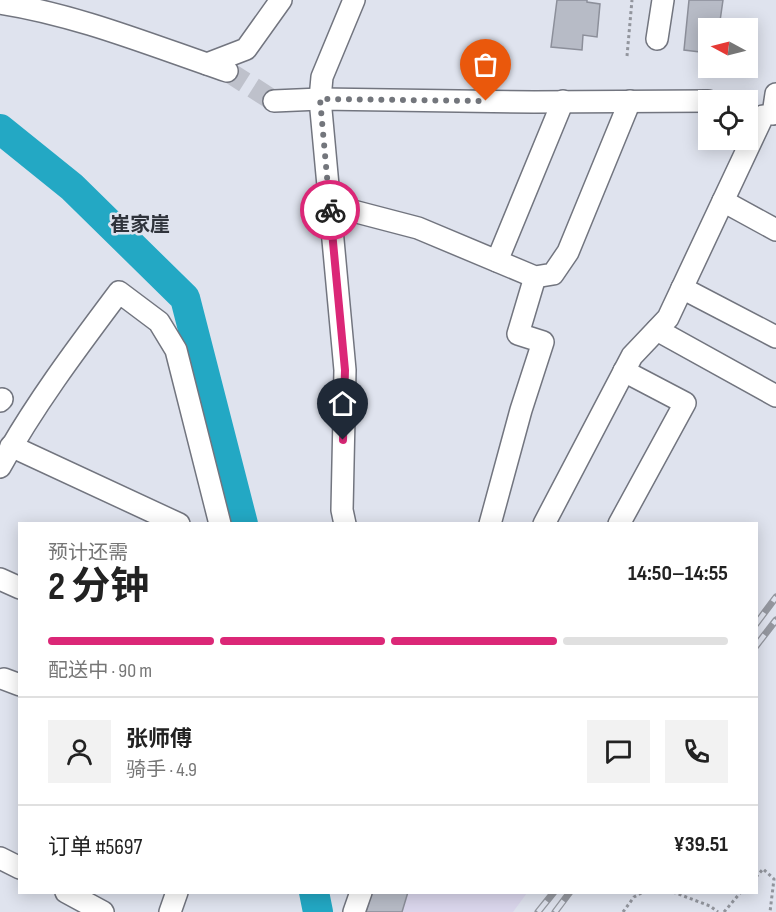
<!DOCTYPE html>
<html lang="zh">
<head>
<meta charset="utf-8">
<style>
  :root { --surface:#fff; --page:#f2f2f2; --text:#222; --muted:#767676; --line:#e0e0e0; --accent:#db2777 }
  body { margin:0; font-family:"Sofia Sans Condensed","Noto Sans SC",sans-serif; background:var(--page); color:var(--text); height:100vh; display:flex; flex-direction:column; font-size:22px; white-space:nowrap }
  * { box-sizing:border-box; margin:0 }
  p { font-size:20px; color:var(--muted) }
  .icon { flex:none; width:33px; height:33px; fill:none; stroke:currentColor; stroke-width:2; stroke-linecap:round; stroke-linejoin:round }
  .map { position:relative; flex:1; overflow:hidden }
  .details { position:absolute; left:18px; top:522px; width:740px; height:372px; display:flex; flex-direction:column; background:var(--surface); border-radius:0px; box-shadow:0 3px 15px #0003 }
  .details>* { flex:none }
  .needle { width:39px; rotate:277deg }
  .fabs { position:absolute; left:698px; top:18px; display:grid; gap:12px }
  .fabs a { display:grid; place-items:center; width:60px; height:60px; border-radius:0px; background:var(--surface); box-shadow:0 3px 15px #0003; font-size:30px }
  .pin { position:absolute; display:grid; place-items:center; width:51px; height:51px; color:#fff; margin:-62px -26px; border-radius:50% 50% 50% 0; rotate:-45deg; box-shadow:0 0 6px #0007 }
  .pin .icon { rotate:45deg }
  .courier { position:absolute; display:grid; place-items:center; width:60px; height:60px; margin:-30px; border:4px solid #db2777; border-radius:50%; background:#fff; color:#222; box-shadow:0 2px 8px #0007 }
  .summary em { font-style:normal; font-weight:700 }
  .summary div { display:flex; flex-direction:column-reverse }
  .summary { display:flex; align-items:center; justify-content:space-between; height:102px; padding:0 30px }
  h1 { font-size:39px; font-weight:700; line-height:45px }
  .bar { display:grid; grid-template-columns:repeat(4,1fr); gap:9px 6px; align-content:center; height:72px; padding:0 30px }
  .bar i { height:8px; border-radius:4px; background:var(--line) }
  .bar .active { background:var(--accent) }
  .bar p { grid-column:span 4 }
  .line { display:flex; align-items:center; gap:15px; padding:0 30px; border-top:2px solid var(--line) }
  .line div { flex:1 }
  .round { display:grid; place-items:center; flex:none; width:63px; height:63px; border-radius:0px; background:var(--page) }
  .map>svg:first-child { display:block }
  .education { fill:#dad6ec }
  .lines { fill:none; stroke-linecap:round; stroke-linejoin:round }
  .river { stroke:#23a8c4; stroke-width:30 }
  .building { fill:#b7bbc6; stroke:#8c8f9a; stroke-width:1.5 }
  .minor-tunnel { stroke:#bec1cb; stroke-width:21; stroke-dasharray:21 10; stroke-linecap:butt }
  .minor-casing { stroke:#72757f; stroke-width:24 }
  .path { stroke:#92959d; stroke-width:3; stroke-dasharray:3 3; stroke-linecap:butt }
  .minor { stroke:#fff; stroke-width:21 }
  .rail-casing { stroke:#94979f; stroke-width:7 }
  .rail { stroke:#dfe3ee; stroke-width:4.5; stroke-dasharray:14; stroke-linecap:butt }
  .done { stroke:#73767c; stroke-width:6; stroke-dasharray:0 10.8 }
  .route { stroke:#db2777; stroke-width:8 }
  .labels { text-anchor:middle; dominant-baseline:central; stroke-width:5; stroke-linejoin:round; paint-order:stroke }
  .quarter-label { font-size:20px; font-weight:bold; fill:#2f333b; stroke:#dfe3ee }
</style>
</head>
<body>
<div class="map">
<svg width="776" height="912" viewBox="0 0 776 912">
  <rect width="100%" height="100%" fill="#dfe3ee"/>
  <path class="education" d="M369,893H527L513,912H363Z"/>
  <g class="lines">
    <g class="river">
      <path d="M0,129L72,187L185,298L243,524"/>
      <path d="M314,892L318,912"/>
    </g>
  </g>
  <g class="building">
    <path d="M557,0H587V2L600,4L597,37L583,35L582,50L551,47Z"/>
    <path d="M689,0H723L719,28H708V53L684,50Z"/>
    <path d="M372,892H408L402,912H366Z"/>
  </g>
  <g class="lines">
    <path class="minor-tunnel" d="M227,71L274,101"/>
    <defs>
      <g id="minor">
        <path d="M0,3C78,15 153,46 227,71"/>
        <path d="M657,39L663,0"/>
        <path d="M207,64L246,49L281,0"/>
        <path d="M274,101L320,99L534,102L708,101"/>
        <path d="M773,114L776,94"/>
        <path d="M723,201L776,230"/>
        <path d="M330,205L418,228L535,277L553,274L568,252L630,101"/>
        <path d="M497,261L563,101"/>
        <path d="M682,288L776,337"/>
        <path d="M657,330L776,396"/>
        <path d="M0,401L2,399"/>
        <path d="M11,446L179,524"/>
        <path d="M0,467C34,405 77,348 119,292L159,322L176,350L220,524"/>
        <path d="M345,524L342,510L345,370L320,99L322,77L354,0"/>
        <path d="M490,524L521,410L543,342L518,334L535,277"/>
        <path d="M544,524L632,356L668,318L763,116"/>
        <path d="M619,524L685,403L624,371"/>
        <path d="M0,579L20,588"/>
        <path d="M4,679L20,685"/>
        <path d="M0,858L20,868"/>
        <path d="M66,892L103,912"/>
        <path d="M170,912L177,892"/>
        <path d="M354,912L361,892"/>
      </g>
    </defs>
    <use href="#minor" class="minor-casing"/>
    <g class="path">
      <path d="M627,56L632,0"/>
      <path d="M756,877L763,869L774,879L770,912"/>
      <path d="M673,892L710,906L718,912"/>
      <path d="M623,912L634,897L643,892"/>
      <path d="M724,912L741,892"/>
    </g>
    <use href="#minor" class="minor"/>
    <defs>
      <g id="rail">
        <path d="M756,624L776,597"/>
        <path d="M756,646L776,620"/>
        <path d="M538,912L554,892"/>
        <path d="M555,912L570,892"/>
      </g>
    </defs>
    <use href="#rail" class="rail-casing"/>
    <use href="#rail" class="rail"/>
  </g>
  <g class="lines">
    <path class="done" d="M330,210L320,99L486,101"/>
    <path class="route" d="M330,210L345,370L343,440"/>
  </g>
  <g class="labels">
    <g class="quarter-label">
      <text x="140" y="225">崔家崖</text>
    </g>
  </g>
</svg>
<div class="fabs">
<a><svg class="needle" viewBox="-14 -14 28 28"><path d="M0-13l5 13h-10z" fill="#e53935"/><path d="M0 13l5-13h-10z" fill="#767676"/></svg></a>
<a><svg class="icon" aria-label="locate" viewBox="0 0 24 24"><circle cx="12" cy="12" r="6"/><path d="M12 2v4M12 18v4M2 12h4M18 12h4"/></svg></a>
</div>
<div class="pin" style="left:486px;top:101px;background:#ea580c"><svg class="icon" aria-label="bag" viewBox="0 0 24 24"><path d="M5 8h14l-1 12H6zM9 8a3 3 0 0 1 6 0"/></svg></div>
<div class="pin" style="left:343px;top:440px;background:#1f2937"><svg class="icon" aria-label="home" viewBox="0 0 24 24"><path d="M3 11l9-7 9 7M6 9v11h12V9"/></svg></div>
<div class="courier" style="left:330px;top:210px"><svg class="icon" aria-label="bike" viewBox="0 0 24 24"><circle cx="6" cy="16" r="4"/><circle cx="18" cy="16" r="4"/><path d="M6 16l4-8h5l3 8M10 8l3 8H6M13 5h3"/></svg></div>
<section class="details">
<div class="summary"><div><h1>2 分钟</h1><p>预计还需</p></div><em>14:50–14:55</em></div>
<div class="bar"><i class="active"></i><i class="active"></i><i class="active"></i><i></i><p>配送中 · 90 m</p></div>
<div class="line" style="height:108px"><a class="round"><svg class="icon" aria-label="person" viewBox="0 0 24 24"><circle cx="12" cy="8" r="4"/><path d="M4 21q1-7 8-7t8 7"/></svg></a><div><b>张师傅</b><p>骑手 · 4.9</p></div><a class="round"><svg class="icon" aria-label="chat" viewBox="0 0 24 24"><path d="M4 5h16v11H9l-5 4z"/></svg></a><a class="round"><svg class="icon" aria-label="phone" viewBox="0 0 24 24"><path d="M5 4h4l2 5-3 2q2 4 5 5l2-3 5 2v4C11 20 4 13 5 4z"/></svg></a></div>
<div class="line" style="height:78px"><div>订单 #5697</div><b>¥39.51</b></div>
</section>
</div>
</body>
</html>
